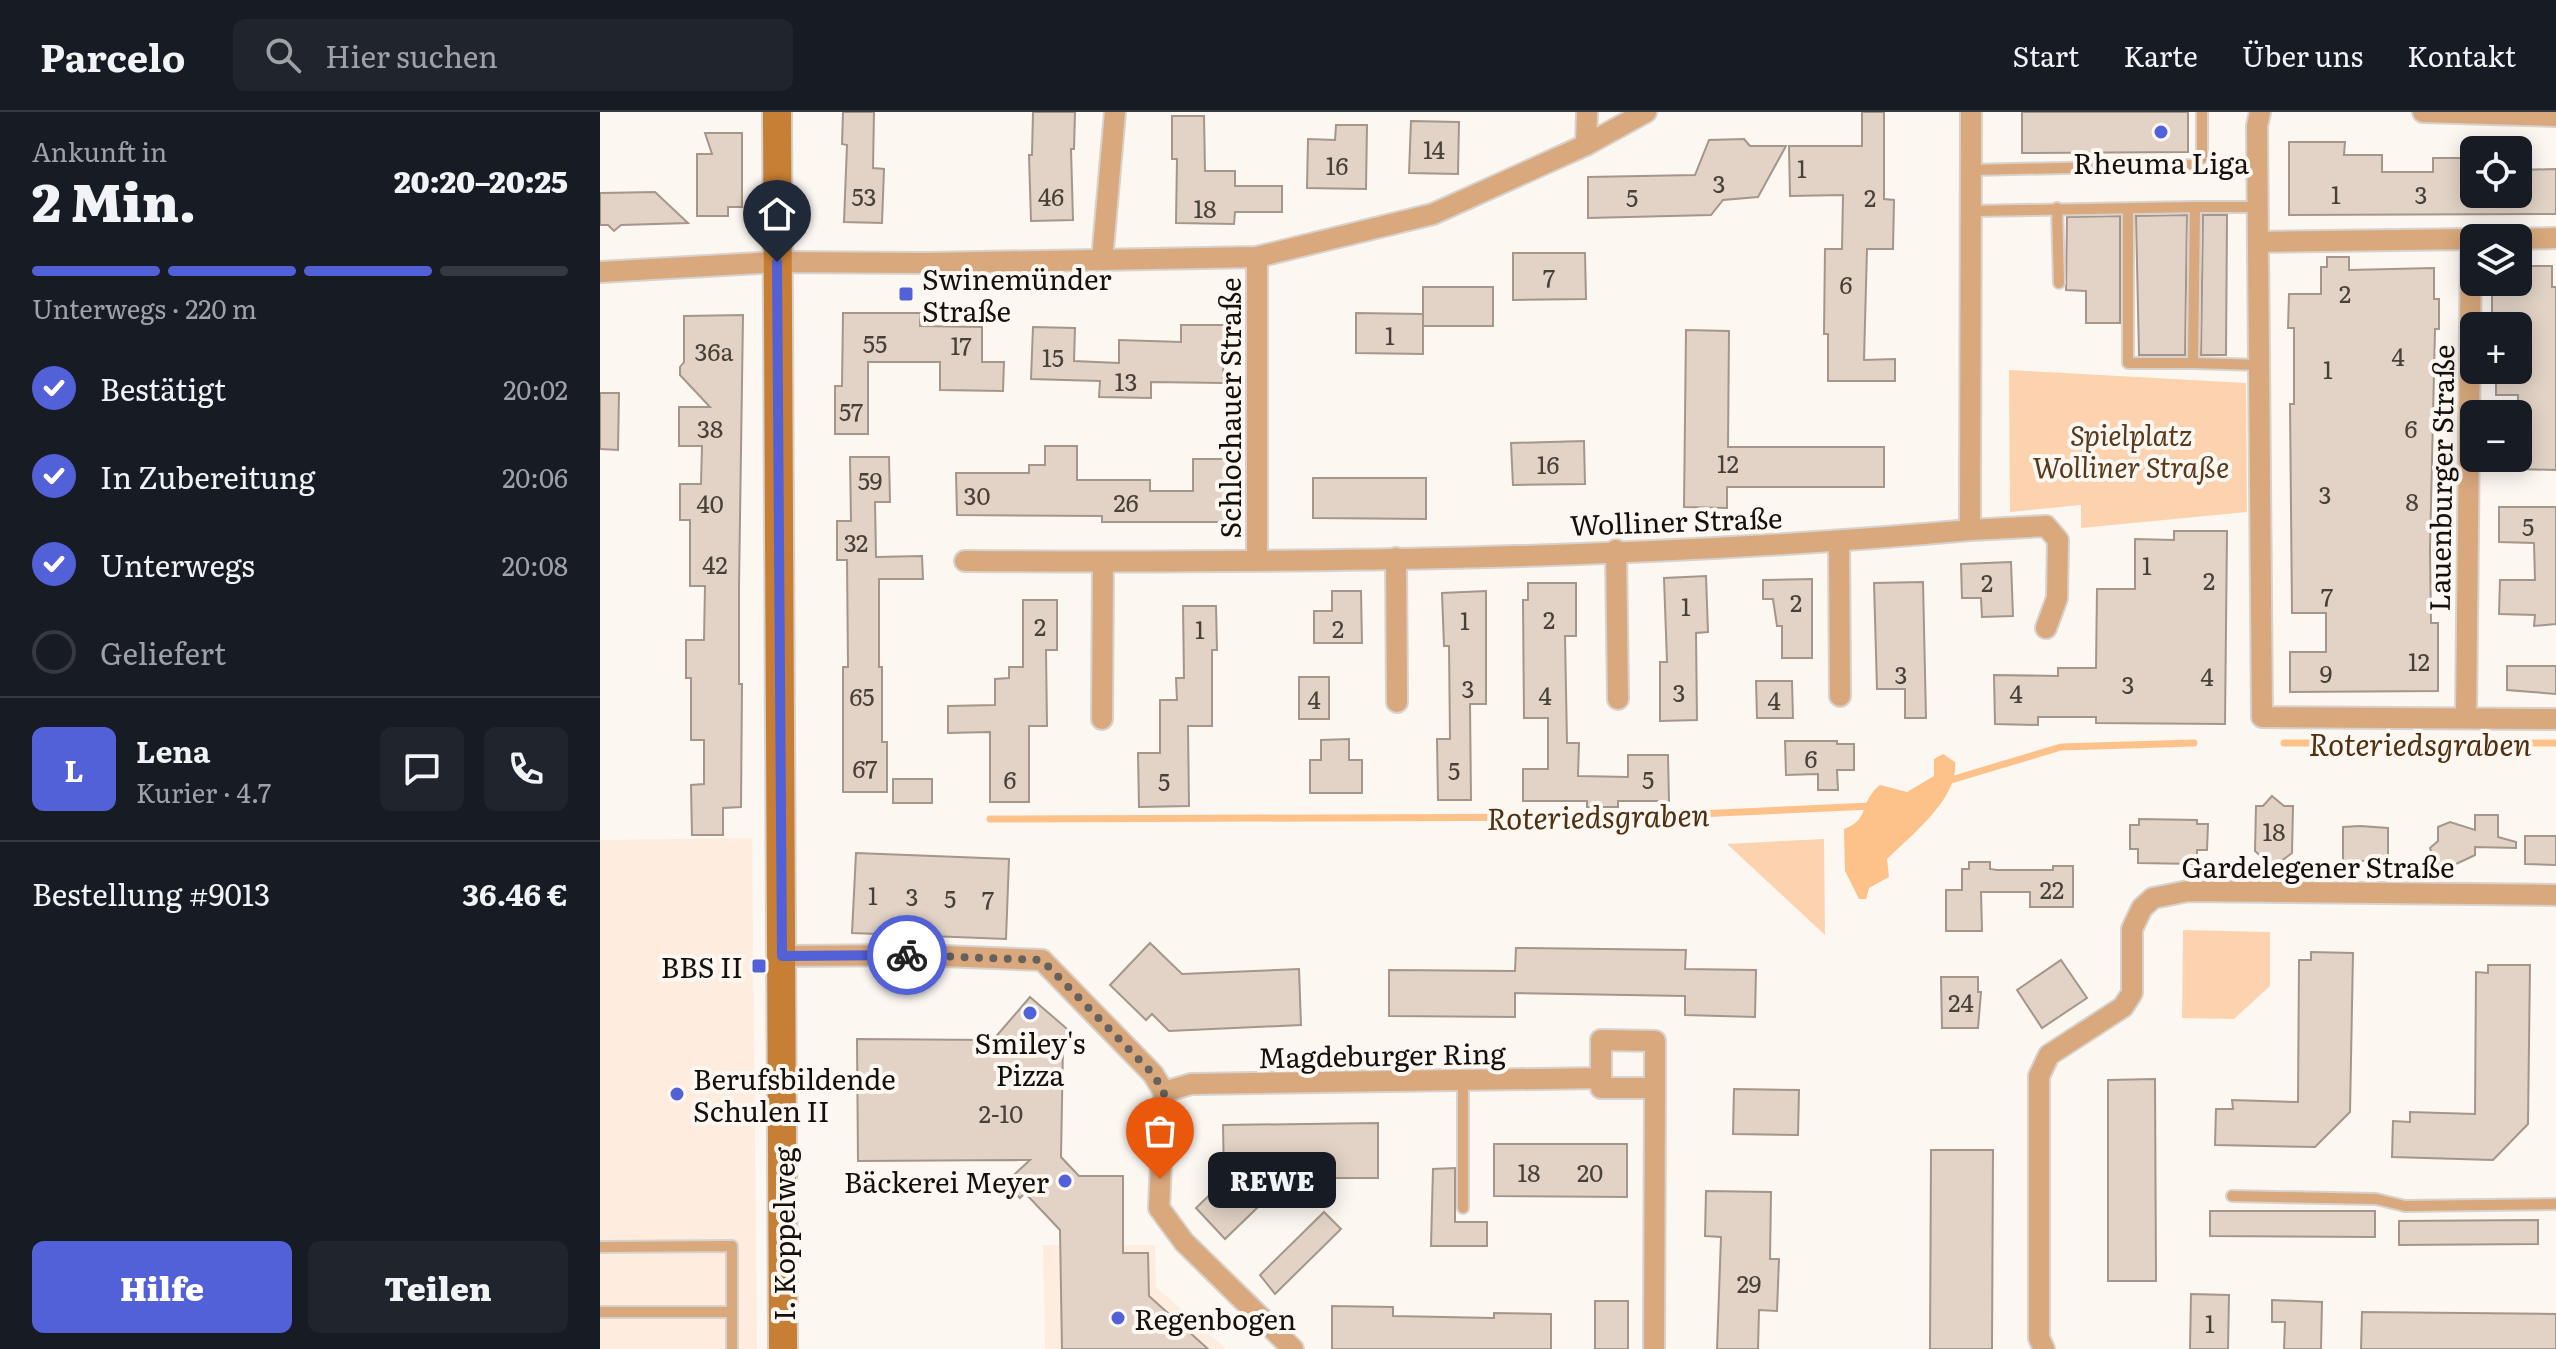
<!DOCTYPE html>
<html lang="de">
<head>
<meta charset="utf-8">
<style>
  :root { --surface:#171b24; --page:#20242c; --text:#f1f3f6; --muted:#9ea1a6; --line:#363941; --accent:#5261d7 }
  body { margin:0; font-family:Literata,serif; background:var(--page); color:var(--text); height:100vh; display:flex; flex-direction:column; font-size:30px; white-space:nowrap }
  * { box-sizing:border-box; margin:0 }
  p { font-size:26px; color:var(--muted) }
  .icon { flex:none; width:44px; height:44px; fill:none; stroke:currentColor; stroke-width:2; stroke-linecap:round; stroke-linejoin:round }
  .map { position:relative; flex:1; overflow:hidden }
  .panel { display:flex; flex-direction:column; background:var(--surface); width:600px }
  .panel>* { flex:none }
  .buttons { position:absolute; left:1860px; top:24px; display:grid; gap:16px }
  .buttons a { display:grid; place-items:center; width:72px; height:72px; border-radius:12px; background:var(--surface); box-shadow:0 4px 20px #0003; font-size:40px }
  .pin { position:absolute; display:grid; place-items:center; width:68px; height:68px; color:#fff; margin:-82px -34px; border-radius:50% 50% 50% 0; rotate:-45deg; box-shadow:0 0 8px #0007 }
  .pin .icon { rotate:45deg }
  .courier { position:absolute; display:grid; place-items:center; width:80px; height:80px; margin:-40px; border:6px solid #5261d7; border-radius:50%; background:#fff; color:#222; box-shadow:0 2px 10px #0007 }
  .bubble { position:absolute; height:56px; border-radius:12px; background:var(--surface); box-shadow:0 4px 20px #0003; font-size:26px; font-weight:800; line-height:56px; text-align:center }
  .overview em { font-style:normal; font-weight:800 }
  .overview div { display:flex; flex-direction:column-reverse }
  .overview { display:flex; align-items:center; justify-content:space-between; height:136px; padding:0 32px }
  h1 { font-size:52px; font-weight:800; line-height:60px }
  .bar { display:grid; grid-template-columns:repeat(4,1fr); gap:12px 8px; align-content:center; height:96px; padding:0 32px }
  .bar i { height:10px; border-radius:6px; background:var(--line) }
  .bar .current { background:var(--accent) }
  .bar p { grid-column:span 4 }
  .line { display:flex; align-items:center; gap:20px; padding:0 32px; border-top:2px solid var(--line) }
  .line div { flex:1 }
  .round { display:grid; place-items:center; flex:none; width:84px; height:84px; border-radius:12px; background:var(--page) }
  ol { padding:0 32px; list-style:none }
  li { display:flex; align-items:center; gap:24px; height:88px }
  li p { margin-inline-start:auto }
  li .icon { padding:8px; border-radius:50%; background:var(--accent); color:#fff; stroke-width:4 }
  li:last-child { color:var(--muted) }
  li i { width:44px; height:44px; border:4px solid var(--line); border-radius:50% }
  .button { display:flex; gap:16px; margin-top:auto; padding:16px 32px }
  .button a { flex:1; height:92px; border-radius:12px; background:var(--accent); color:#fff; font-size:32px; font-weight:800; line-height:92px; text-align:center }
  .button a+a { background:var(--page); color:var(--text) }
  header { display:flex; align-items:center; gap:48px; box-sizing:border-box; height:112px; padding:0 40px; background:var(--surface); border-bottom:2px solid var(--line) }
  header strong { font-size:38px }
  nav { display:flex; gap:44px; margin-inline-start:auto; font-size:28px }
  .search { width:560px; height:72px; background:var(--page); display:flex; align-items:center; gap:20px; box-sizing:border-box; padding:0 28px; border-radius:12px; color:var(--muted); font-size:30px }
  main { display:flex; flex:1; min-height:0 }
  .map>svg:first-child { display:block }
  .built { fill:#feedde }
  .green { fill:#fcd3ae }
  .water { fill:#fdc18a }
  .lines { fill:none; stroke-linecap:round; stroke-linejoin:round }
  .stream { stroke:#fdc18a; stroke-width:7 }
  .building { fill:#e2d3c6; stroke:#a4968a; stroke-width:2 }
  .lane-casing { stroke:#d8d2cd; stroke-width:14 }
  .street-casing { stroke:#d8d2cd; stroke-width:24 }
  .secondary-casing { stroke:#d8d2cd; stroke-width:32 }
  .lane { stroke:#d9a87c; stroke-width:10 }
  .street { stroke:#d9a87c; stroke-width:20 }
  .secondary { stroke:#c67f34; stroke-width:28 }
  .done { stroke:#66615c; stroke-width:8; stroke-dasharray:0 14.4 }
  .route { stroke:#5261d7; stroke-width:10 }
  .poi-dot { fill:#5261d7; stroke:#fdf7f2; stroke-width:3 }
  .labels { text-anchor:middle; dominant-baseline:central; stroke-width:8; stroke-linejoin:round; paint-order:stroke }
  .number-label { font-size:24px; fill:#48413a }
  .poi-label { font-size:28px; fill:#15100c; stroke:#fdf7f2; text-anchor:start }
  .street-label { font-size:28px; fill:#15100c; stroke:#fdf7f2 }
  .park-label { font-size:28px; font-style:italic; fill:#583a1c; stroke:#fdf7f2 }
  .water-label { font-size:30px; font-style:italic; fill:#4e3012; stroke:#fdf7f2 }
</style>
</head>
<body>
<header>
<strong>Parcelo</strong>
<div class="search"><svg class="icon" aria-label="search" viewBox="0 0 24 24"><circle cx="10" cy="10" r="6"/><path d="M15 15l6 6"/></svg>Hier suchen</div>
<nav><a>Start</a><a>Karte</a><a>Über uns</a><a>Kontakt</a></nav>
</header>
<main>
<section class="panel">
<div class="overview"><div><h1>2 Min.</h1><p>Ankunft in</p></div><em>20:20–20:25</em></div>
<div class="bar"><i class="current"></i><i class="current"></i><i class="current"></i><i></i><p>Unterwegs · 220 m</p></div>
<ol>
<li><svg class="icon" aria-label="check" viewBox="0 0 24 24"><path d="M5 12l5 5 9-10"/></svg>Bestätigt<p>20:02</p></li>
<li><svg class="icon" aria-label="check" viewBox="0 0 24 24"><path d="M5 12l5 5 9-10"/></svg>In Zubereitung<p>20:06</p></li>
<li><svg class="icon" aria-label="check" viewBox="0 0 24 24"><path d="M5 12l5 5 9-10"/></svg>Unterwegs<p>20:08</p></li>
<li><i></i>Geliefert</li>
</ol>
<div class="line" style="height:144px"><b class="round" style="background:var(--accent);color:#fff">L</b><div><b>Lena</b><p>Kurier · 4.7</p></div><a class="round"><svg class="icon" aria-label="chat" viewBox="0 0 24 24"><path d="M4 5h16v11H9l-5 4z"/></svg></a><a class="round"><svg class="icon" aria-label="phone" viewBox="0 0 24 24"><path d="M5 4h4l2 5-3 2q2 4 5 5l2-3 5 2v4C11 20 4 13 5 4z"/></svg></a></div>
<div class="line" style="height:104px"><div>Bestellung #9013</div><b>36.46 €</b></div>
<div class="button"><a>Hilfe</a><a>Teilen</a></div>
</section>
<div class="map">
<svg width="1956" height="1237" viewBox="0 0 1956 1237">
  <rect width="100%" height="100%" fill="#fdf7f2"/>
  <g class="built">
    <path d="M152,726L157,1237H0V728Z"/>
    <path d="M443,1133H555L556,1175L626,1237H445Z"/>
  </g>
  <g class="green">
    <path d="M1409,258L1646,271L1647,400L1481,416V393L1410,400Z"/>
    <path d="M1224,727L1225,823L1127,732Z"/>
    <path d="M1583,818L1670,820V874L1634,907L1582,906Z"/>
  </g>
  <path class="water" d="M1343,642L1355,650C1359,686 1312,723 1287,747L1289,765L1269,776L1266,787H1259L1245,759L1244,717C1271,707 1258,691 1280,673L1307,680L1334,664V647Z"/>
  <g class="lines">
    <g class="stream">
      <path d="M1684,631H1956"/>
      <path d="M1351,668L1461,635L1594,631"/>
      <path d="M390,707L1031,705L1271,694"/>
    </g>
  </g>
  <g class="building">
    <path d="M243,0H274L273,56L284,57L282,111L244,110L247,33L242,32Z"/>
    <path d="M433,0H475L474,37H471L473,108L431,109L429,43H432Z"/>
    <path d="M1262,0H1284V87L1294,88L1293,137H1267L1264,248L1295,247V269H1228V222H1224L1225,137H1242L1243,83L1190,84L1189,34H1262Z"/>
    <path d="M1422,0H1588V40L1422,41Z"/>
    <path d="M572,4H604L605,59H635V74H682V100H635L634,112L576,111L577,47H572Z"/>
    <path d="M811,9L859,10L858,62L809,61Z"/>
    <path d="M736,13H767L766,77L707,76L708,27L735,28Z"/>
    <path d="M105,21H142V95H128V104H97V42H112Z"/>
    <path d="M1144,27L1150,34H1186L1158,85L1123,88L1111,103L988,106V65L1095,63L1109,28Z"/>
    <path d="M1689,30H1745L1744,43H1782V60H1833V46H1868V63H1874V82H1918V58L1956,57V102L1689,103Z"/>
    <path d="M55,80L88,111L21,113L14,119L8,113H0V81Z"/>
    <path d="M1587,103L1585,243H1539L1536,104Z"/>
    <path d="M1603,103H1627L1626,243H1601Z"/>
    <path d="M1520,104V211H1486V179L1466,178L1467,105Z"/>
    <path d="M913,141H985L986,187L913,188Z"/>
    <path d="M1727,145H1749V158L1834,156V187H1839V217H1835L1830,437L1831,511H1838V579L1690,580V540H1726V501H1692L1690,292H1694V216H1688L1689,182H1721V155H1727Z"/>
    <path d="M1926,154H1952V175H1956V358L1918,357V283H1896V258H1918V214H1892V182H1926Z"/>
    <rect x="823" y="175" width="70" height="39"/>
    <path d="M243,201H320V214L382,215V250H404L403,279L340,278V250H268V322H235V274H242Z"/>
    <path d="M756,201L823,202V242L756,241Z"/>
    <path d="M143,203L139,474V572H142L141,695L123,696V723H92L91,673L104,672V628H91V566H86V528H104L105,474H90V408H80V372H101L102,334H79V295H110L80,263V255L84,250V204Z"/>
    <path d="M581,213H624L623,271L551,270V286L499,285L500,269L431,267L433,215L475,216L474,249L519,251V228L581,230Z"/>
    <path d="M1086,218L1129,219L1128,335H1284V375H1127V396L1084,395Z"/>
    <path d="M0,281H19L18,338L0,337Z"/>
    <path d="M984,329L985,372L913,373L911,331Z"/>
    <path d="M445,334H477V368H550V379H593V347H628V410H502V404L357,403L356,361H429V353H445Z"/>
    <path d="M250,345H289L290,390H275L276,445L322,444L323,467H279V555H282V630H287V680H243V555H248L247,448H237V409H251Z"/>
    <path d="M713,366H826V407L713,406Z"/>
    <path d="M1899,395H1956V512L1934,514L1935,503L1899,502L1900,468H1935L1934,431L1899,430Z"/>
    <path d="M1574,419H1627L1625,612L1496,611V605H1438V613L1395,612L1394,563L1458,564V556H1496L1497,477H1535V427L1574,428Z"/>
    <path d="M1411,450L1413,504L1382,505L1381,486H1362L1361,452Z"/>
    <path d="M1106,464L1108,520L1096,521L1097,608L1060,609V550H1067L1064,466Z"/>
    <path d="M1212,467V546H1182V514H1177L1173,487H1163V468Z"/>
    <path d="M1323,470L1326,606H1305V577H1277L1274,471Z"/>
    <path d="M928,471H976V524H965L967,631H979L978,664L1028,665V643H1068L1069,689H1018V695H987V689H923V657H948V606H924L923,488H928Z"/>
    <path d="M732,479H761L762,531H714V499H732Z"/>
    <path d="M886,479V592H870L871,688H838L837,627H850L849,534H844L842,481Z"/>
    <path d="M423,488H457V538H446L447,614H429V690H390V620L348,621V594L395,593V567L409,566V555H423Z"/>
    <path d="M583,494H616L617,538H612V614H588L589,694L539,695L538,641H560V588H577L576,566H584Z"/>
    <path d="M1907,554H1956V582L1907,578Z"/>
    <rect x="699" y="565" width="30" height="42"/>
    <path d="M1156,569H1192L1193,606H1157Z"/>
    <path d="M749,627V648H762V681H710V648H721V628Z"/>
    <path d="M1185,629H1237V632H1254V658H1237L1238,678H1218V662L1186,663Z"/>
    <rect x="293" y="667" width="39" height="24"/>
    <path d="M1672,684L1684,694H1693L1692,741L1673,755L1655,739L1656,694H1663Z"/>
    <path d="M1875,703H1898V725L1916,730V736L1875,735V743L1852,754L1835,751L1830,736L1838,729V715L1850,710L1875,718Z"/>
    <path d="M1539,707L1597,708V712H1608L1607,738H1597V752L1538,751V737H1530V713H1539Z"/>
    <path d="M1760,714L1788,716V749H1743V715Z"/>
    <path d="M1925,724H1956V753L1925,752Z"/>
    <path d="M256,741L409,747L406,827L252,821Z"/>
    <path d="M1369,750H1390V757L1397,758H1453V754H1473V795H1430V780H1381L1382,819H1346V778H1362V757H1369Z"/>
    <path d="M550,831L582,862L699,857L701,913L569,919L552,902L546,908L510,873Z"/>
    <path d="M916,836L1086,838L1085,857L1156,858L1155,905L1085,903V884L915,881V905L789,904V858L915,859Z"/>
    <path d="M1711,840L1753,841L1750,1000L1715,1035L1615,1033L1616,997H1633L1632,988L1698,990L1699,848H1711Z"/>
    <path d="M1461,848L1487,886L1442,916L1417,878Z"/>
    <path d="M1888,853H1930L1928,1012L1893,1048L1792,1045L1793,1009L1810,1010V1000L1875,1002L1876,860L1888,861Z"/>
    <path d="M1341,865H1378V880H1381L1378,916H1342Z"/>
    <path d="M430,885L473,922L463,934L461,1045L479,1064H523V1141H548L549,1184L608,1237H462L460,1118L425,1081L420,1086L405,1071L430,1048L258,1049L257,927L393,928Z"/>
    <path d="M1555,967L1556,1169H1508V968Z"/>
    <path d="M1134,977L1199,978L1198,1023L1133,1022Z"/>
    <path d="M778,1011V1066H688L625,1127L596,1096L624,1069L623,1013Z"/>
    <path d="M894,1032H1027V1085L894,1084Z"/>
    <path d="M1331,1038H1393L1392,1237H1330Z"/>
    <path d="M855,1056V1110H887V1134H831L833,1057Z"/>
    <path d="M1106,1079L1171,1080L1170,1147H1179L1177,1199L1159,1198L1158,1237H1117L1121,1125L1105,1124Z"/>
    <path d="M1610,1099H1775V1125L1610,1124Z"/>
    <path d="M724,1100L741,1117L675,1182L660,1163Z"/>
    <path d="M1938,1108V1132L1799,1133V1109Z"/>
    <path d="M1591,1182L1629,1183L1628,1237H1590Z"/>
    <path d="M1672,1188L1722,1190L1721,1237H1684L1685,1210H1672Z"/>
    <rect x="995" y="1189" width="33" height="48"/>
    <path d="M732,1194L793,1195V1204L894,1206V1201L951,1202V1237H732Z"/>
    <path d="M1762,1200L1956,1202V1237H1761Z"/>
  </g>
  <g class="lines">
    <defs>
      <g id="lane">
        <path d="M1372,58L1594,53L1602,46V0"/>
        <path d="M1595,95H1658"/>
        <path d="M1457,96L1459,171"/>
        <path d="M1528,97V251H1593"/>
        <path d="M1371,99L1595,95L1593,251L1661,253"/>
        <path d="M1632,1084L1776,1087L1805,1094L1956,1092"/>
        <path d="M863,1096V970"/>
        <path d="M0,1135L132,1134V1237"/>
        <path d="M0,1200H132"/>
      </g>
      <g id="street">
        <path d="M1660,0L1657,14L1662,605L1956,607"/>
        <path d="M1823,0L1956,4"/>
        <path d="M986,33L987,0"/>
        <path d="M1918,127L1956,126"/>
        <path d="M1659,130L1874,127"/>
        <path d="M657,145V446"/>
        <path d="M502,148L515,0"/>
        <path d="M0,160L177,150L327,151L657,145L833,102L986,33L1046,0"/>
        <path d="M1370,418L1446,414L1458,428L1457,486L1446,516"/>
        <path d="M1239,430L1240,584"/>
        <path d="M1016,438L1018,587"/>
        <path d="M796,446L797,590"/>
        <path d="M365,449C699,451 1038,448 1370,418L1371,0"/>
        <path d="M1866,606L1871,127"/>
        <path d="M502,607L503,450"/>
        <path d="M182,844L318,843L442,848L553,962L564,980L559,1096L584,1130L693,1237"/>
        <path d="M564,980L591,972L1001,966V976H1055V929L1001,928V966"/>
        <path d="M1054,1237L1055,976"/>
        <path d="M1444,1237L1439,1226V964L1449,943L1523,895L1532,881V817L1542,796L1553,786L1588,779L1956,783"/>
      </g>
      <path id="secondary" d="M177,0L183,1237"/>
    </defs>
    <use href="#lane" class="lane-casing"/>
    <use href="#street" class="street-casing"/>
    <use href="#secondary" class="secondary-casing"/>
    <use href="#lane" class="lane"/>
    <use href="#street" class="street"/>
    <use href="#secondary" class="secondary"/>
  </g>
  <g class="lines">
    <path class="done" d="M307,843L442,848L553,962L564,980L560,1067"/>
    <path class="route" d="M177,150L182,844L307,843"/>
  </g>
  <g class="poi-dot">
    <circle cx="1561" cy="20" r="8"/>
    <rect x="298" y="174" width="16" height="16" rx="4"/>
    <rect x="151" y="846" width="16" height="16" rx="4"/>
    <circle cx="430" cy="901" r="8"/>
    <circle cx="77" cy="982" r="8"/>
    <circle cx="465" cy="1069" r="8"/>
    <circle cx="518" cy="1206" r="8"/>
  </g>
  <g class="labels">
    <g class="number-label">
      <text x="834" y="36">14</text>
      <text x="737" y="52">16</text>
      <text x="1202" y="55">1</text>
      <text x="1119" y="70">3</text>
      <text x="1736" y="81">1</text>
      <text x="1821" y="81">3</text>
      <text x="264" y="83">53</text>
      <text x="451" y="83">46</text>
      <text x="1032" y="84">5</text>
      <text x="1270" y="84">2</text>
      <text x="605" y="95">18</text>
      <text x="949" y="164">7</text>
      <text x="1246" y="171">6</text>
      <text x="1745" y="180">2</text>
      <text x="790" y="222">1</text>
      <text x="275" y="230">55</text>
      <text x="361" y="232">17</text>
      <text x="114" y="238">36a</text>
      <text x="1798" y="243">4</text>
      <text x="453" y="244">15</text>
      <text x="1728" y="256">1</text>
      <text x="526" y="268">13</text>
      <text x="251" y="298">57</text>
      <text x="110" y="315">38</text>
      <text x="1811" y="315">6</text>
      <text x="1128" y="350">12</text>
      <text x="948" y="351">16</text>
      <text x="270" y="367">59</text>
      <text x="1725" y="381">3</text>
      <text x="377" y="382">30</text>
      <text x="1812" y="388">8</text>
      <text x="526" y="389">26</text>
      <text x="110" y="390">40</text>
      <text x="1928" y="413">5</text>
      <text x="256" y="429">32</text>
      <text x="115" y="451">42</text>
      <text x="1547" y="452">1</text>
      <text x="1609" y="467">2</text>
      <text x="1387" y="469">2</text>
      <text x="1727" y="483">7</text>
      <text x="1196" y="489">2</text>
      <text x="1086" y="493">1</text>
      <text x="949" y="506">2</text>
      <text x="865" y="507">1</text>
      <text x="440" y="513">2</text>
      <text x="738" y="515">2</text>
      <text x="600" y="516">1</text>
      <text x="1819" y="548">12</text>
      <text x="1726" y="560">9</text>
      <text x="1301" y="561">3</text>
      <text x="1607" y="563">4</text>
      <text x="1528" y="571">3</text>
      <text x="868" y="575">3</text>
      <text x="1079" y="579">3</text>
      <text x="1416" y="580">4</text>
      <text x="945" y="582">4</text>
      <text x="262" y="583">65</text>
      <text x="714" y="586">4</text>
      <text x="1174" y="587">4</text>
      <text x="1211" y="645">6</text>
      <text x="265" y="655">67</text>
      <text x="854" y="657">5</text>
      <text x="410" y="666">6</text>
      <text x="1048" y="666">5</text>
      <text x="564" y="668">5</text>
      <text x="1674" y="718">18</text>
      <text x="1452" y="776">22</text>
      <text x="273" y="782">1</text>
      <text x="312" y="783">3</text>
      <text x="350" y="785">5</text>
      <text x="388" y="786">7</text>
      <text x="1361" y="889">24</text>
      <text x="401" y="1000">2-10</text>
      <text x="929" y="1059">18</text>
      <text x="990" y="1059">20</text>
      <text x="1149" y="1170">29</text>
      <text x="1610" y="1210">1</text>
    </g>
    <g class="poi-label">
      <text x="1561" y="50" text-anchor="middle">Rheuma Liga</text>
      <text x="322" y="166">Swinemünder<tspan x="322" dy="32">Straße</tspan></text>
      <text x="143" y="854" text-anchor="end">BBS II</text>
      <text x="430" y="930" text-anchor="middle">Smiley's<tspan x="430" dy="32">Pizza</tspan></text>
      <text x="93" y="966">Berufsbildende<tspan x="93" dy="32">Schulen II</tspan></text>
      <text x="449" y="1069" text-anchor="end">Bäckerei Meyer</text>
      <text x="534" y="1206">Regenbogen</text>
    </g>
    <g class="street-label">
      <text transform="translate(629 296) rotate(-90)">Schlochauer Straße</text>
      <text transform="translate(1840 366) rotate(-89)">Lauenburger Straße</text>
      <text transform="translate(1076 408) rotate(-2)">Wolliner Straße</text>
      <text x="1718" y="754">Gardelegener Straße</text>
      <text transform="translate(782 942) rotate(-1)">Magdeburger Ring</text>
      <text transform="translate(183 1122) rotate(-90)">I. Koppelweg</text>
    </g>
    <g class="park-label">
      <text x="1531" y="322">Spielplatz<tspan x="1531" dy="32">Wolliner Straße</tspan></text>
    </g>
    <g class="water-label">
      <text x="1820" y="631">Roteriedsgraben</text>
      <text transform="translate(998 703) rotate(-1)">Roteriedsgraben</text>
    </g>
  </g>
</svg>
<div class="buttons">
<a><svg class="icon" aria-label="locate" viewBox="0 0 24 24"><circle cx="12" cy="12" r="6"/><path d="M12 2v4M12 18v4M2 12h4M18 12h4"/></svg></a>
<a><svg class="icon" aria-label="layers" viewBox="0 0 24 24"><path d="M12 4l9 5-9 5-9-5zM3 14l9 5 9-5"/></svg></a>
<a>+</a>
<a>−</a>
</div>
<div class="pin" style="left:560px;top:1067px;background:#ea580c"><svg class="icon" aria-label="bag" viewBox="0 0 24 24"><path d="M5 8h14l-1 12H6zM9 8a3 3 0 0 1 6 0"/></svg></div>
<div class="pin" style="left:177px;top:150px;background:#1f2937"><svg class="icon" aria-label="home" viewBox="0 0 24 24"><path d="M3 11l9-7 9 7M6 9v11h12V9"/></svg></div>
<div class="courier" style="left:307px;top:843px"><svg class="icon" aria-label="bike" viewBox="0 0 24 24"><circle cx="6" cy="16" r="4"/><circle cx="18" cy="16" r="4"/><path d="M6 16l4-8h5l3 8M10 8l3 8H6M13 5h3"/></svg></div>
<div class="bubble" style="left:608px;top:1040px;width:128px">REWE</div>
</div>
</main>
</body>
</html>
